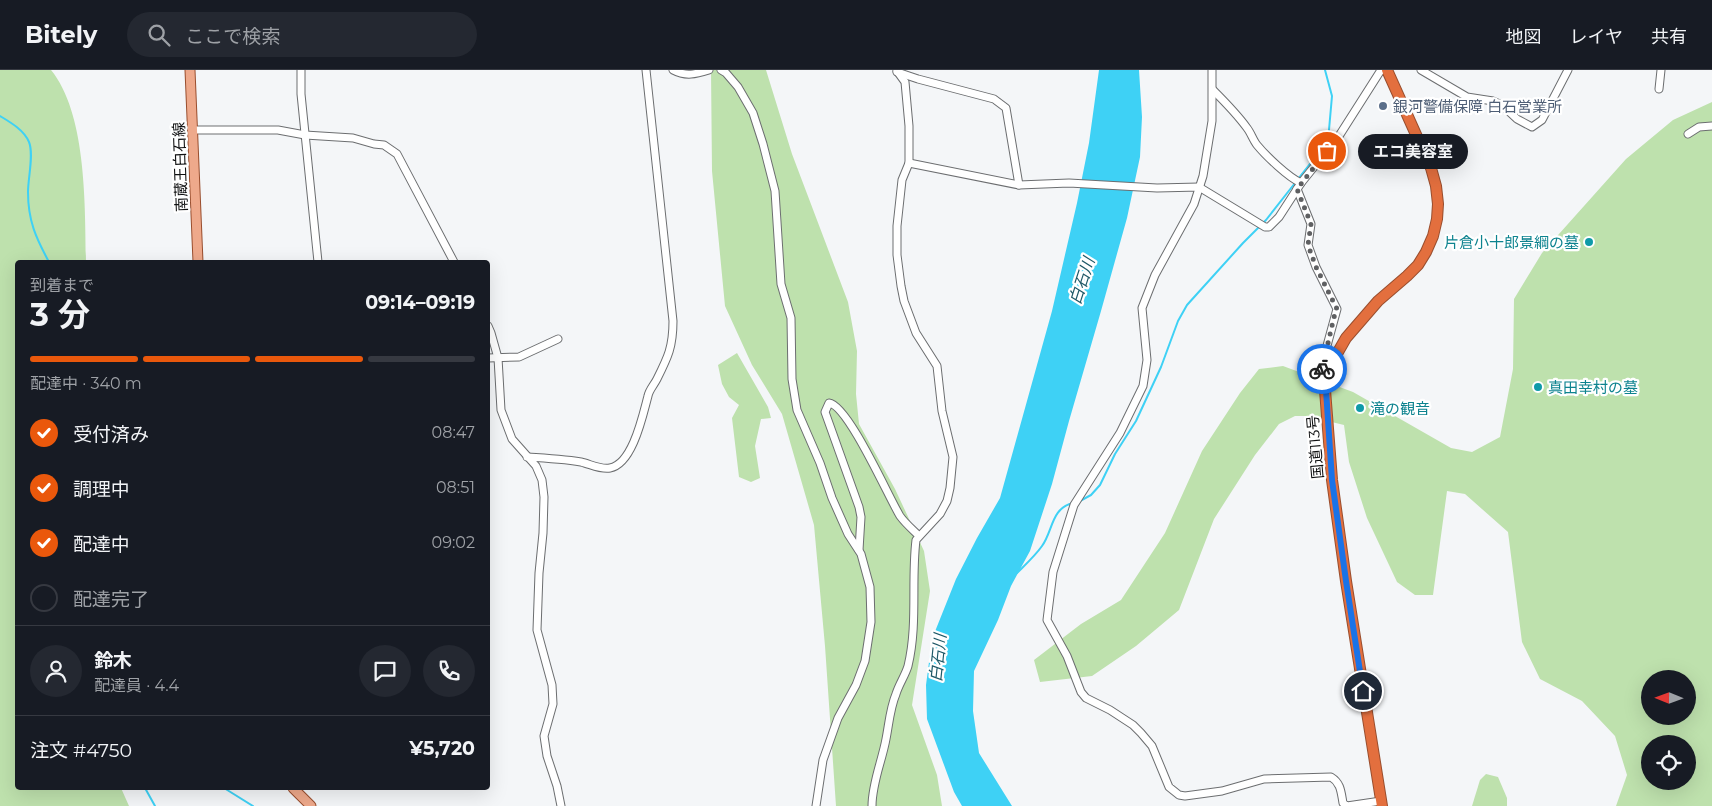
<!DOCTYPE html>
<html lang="ja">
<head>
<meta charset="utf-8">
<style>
  :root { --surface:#171b24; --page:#242831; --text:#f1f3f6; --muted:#9ea1a6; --line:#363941; --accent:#ea580c }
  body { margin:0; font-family:Montserrat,"Noto Sans JP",sans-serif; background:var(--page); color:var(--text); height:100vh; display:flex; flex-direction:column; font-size:19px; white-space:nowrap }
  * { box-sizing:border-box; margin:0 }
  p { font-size:16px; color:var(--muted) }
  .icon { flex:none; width:28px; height:28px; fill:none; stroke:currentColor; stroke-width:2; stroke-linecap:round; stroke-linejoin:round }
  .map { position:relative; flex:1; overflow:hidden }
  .side { position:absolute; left:15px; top:190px; width:475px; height:530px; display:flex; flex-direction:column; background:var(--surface); border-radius:5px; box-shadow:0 5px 20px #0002 }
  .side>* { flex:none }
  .needle { width:32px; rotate:271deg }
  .fabs { position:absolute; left:1641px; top:600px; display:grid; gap:10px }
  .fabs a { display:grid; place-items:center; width:55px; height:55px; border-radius:50%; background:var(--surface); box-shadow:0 5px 20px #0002; font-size:25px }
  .pin { position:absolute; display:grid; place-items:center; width:42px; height:42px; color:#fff; margin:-21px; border:2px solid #fff; border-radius:50%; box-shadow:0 1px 5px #0007 }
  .courier { position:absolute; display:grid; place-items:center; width:50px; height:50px; margin:-25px; border:4px solid #1a73e8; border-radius:50%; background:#fff; color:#222; box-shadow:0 1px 6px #0007 }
  .bubble { position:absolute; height:35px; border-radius:18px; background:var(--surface); box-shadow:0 5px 20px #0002; font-size:16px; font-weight:700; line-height:35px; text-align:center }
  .overview em { font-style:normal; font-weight:700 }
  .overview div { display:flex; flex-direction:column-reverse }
  .overview { display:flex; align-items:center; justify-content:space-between; height:85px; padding:0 15px }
  h1 { font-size:32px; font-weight:700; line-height:38px }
  .bar { display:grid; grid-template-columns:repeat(4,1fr); gap:8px 5px; align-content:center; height:60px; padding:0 15px }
  .bar i { height:6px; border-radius:4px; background:var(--line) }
  .bar .current { background:var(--accent) }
  .bar p { grid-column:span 4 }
  .line { display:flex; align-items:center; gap:12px; padding:0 15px; border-top:1px solid var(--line) }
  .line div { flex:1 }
  .round { display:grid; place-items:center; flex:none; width:52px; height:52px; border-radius:26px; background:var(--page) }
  ol { padding:0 15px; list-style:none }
  li { display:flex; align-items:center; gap:15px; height:55px }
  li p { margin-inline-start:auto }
  li .icon { padding:5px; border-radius:50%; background:var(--accent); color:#fff; stroke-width:4 }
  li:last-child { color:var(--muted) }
  li i { width:28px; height:28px; border:2px solid var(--line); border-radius:50% }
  header { display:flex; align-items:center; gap:30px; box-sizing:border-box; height:70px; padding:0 25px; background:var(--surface); border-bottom:1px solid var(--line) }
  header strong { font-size:24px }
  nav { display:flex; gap:28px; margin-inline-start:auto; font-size:18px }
  .search { width:350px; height:45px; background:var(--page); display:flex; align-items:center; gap:12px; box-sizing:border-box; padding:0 18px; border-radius:28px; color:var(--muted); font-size:19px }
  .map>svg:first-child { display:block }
  .green { fill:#bee1ad; fill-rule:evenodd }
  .water { fill:#3ed1f5 }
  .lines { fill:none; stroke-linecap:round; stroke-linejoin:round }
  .stream { stroke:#3ed1f5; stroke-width:2 }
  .minor-casing { stroke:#6c6e70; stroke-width:9 }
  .major-casing { stroke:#994e2e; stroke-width:11 }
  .highway-casing { stroke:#994e2e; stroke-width:12 }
  .minor { stroke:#fff; stroke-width:7 }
  .major { stroke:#eea98b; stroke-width:9 }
  .highway { stroke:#e36f3e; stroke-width:10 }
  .done { stroke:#5f6062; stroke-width:5; stroke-dasharray:0 9 }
  .route { stroke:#1a73e8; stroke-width:6 }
  .service-dot { fill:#5c6f8a; stroke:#fff; stroke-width:2 }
  .culture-dot { fill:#0f9aa8; stroke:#fff; stroke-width:2 }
  .labels { text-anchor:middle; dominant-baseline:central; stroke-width:4.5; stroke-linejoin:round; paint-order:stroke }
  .service-label { font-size:15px; fill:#4e5e75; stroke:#fff; text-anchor:start }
  .street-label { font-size:15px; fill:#0f1011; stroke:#fff }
  .culture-label { font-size:15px; fill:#0d838f; stroke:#fff; text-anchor:start }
  .water-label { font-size:16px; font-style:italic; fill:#1e5867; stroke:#fff }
</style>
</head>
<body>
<header>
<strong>Bitely</strong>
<div class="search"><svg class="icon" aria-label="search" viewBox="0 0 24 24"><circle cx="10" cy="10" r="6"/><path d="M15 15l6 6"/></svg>ここで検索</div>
<nav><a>地図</a><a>レイヤ</a><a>共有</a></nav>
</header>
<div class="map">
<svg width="1712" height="736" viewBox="0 0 1712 736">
  <rect width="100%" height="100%" fill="#f4f6f8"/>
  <g class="green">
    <path d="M0,0H51C87,44 85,137 86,192H18V718H121L129,736H0Z"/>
    <path d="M711,0H766L792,84L848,232L857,281L856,324L859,354L895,419L924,481L930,521L912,635L937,705L942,736H836L825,576L814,455L782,344L752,295L725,236L712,101Z"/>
    <path d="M1712,32V736H1616L1627,705L1615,666L1582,631L1540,609L1522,572L1508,462L1465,424L1447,421L1433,525H1415L1397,512L1367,448L1349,392L1344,355L1307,346H1295L1279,354L1255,385L1214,449L1179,540L1136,576L1092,606L1040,612L1034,590L1081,554L1121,530L1165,463L1202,381L1240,323L1259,299L1283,296L1353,322L1451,378L1472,382L1500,367L1513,299L1514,229L1542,183L1626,89L1673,50ZM1650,609H1688V646H1650ZM1650,674H1688V711H1650Z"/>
    <path d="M737,283L768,337L771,348L761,349L755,376L760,408L751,412L739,407L732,348L739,335L729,327L722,314L718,295Z"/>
    <path d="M1486,704L1498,707L1507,728V736H1472L1480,710Z"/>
  </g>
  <path class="water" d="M1099,0H1139L1142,47L1140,87L1127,148L1101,241L1069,351L1052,414L1030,481L1011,516L998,550L974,601L973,641L979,683L1012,736H962L954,722L927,649L926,615L932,569L956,509L977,468L1000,428L1052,241L1077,133L1089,73Z"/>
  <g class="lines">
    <g class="stream">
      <path d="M0,46C10,52 24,60 29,72C34,84 28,108 28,122C28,151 36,168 49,192"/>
      <path d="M1298,109L1328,71L1332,26L1325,0"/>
      <path d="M1080,431L1091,425L1100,415L1115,384L1136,351L1161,297L1178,251L1187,235L1243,173L1266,150L1295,113"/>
      <path d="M1017,503C1025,495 1035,486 1042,476C1053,461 1051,438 1073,433"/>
      <path d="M145,718L155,736"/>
      <path d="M224,718L253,736"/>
    </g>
    <defs>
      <g id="minor">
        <path d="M301,0V24L318,192"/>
        <path d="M673,0C686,7 696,4 709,0"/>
        <path d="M721,0L726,3L738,17L753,43L763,74L775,121L781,214L791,248L792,309L797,340L820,393L832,428L848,464L861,484L870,517L871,552L865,591L856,615L838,648L823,690L816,736"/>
        <path d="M1212,0V51L1203,106L1194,134L1155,205L1142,238L1147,290L1143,316L1120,363L1074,435L1053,502L1047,550L1067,586L1081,622L1086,628L1110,640L1133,655L1141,663L1152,676L1169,717L1179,725L1185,726L1222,721L1264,709L1331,707C1341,713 1341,722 1343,733L1347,736L1381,731"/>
        <path d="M1421,0L1467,27L1493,31L1502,35L1517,49L1532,57L1542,50L1568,0"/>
        <path d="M897,2L918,9L994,29L1006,38L1019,115"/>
        <path d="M1659,19L1661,0"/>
        <path d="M1213,20C1225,32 1237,44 1247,58C1251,63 1253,70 1257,75C1266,86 1288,107 1301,113"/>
        <path d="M192,60H278L305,65L353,68L374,74L384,75L397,84L454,192"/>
        <path d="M1688,64L1699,57L1712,56"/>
        <path d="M909,93L1019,115L1069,113L1157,118L1199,117L1265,157H1269L1279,147L1301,113L1339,66L1381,0"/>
        <path d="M1297,119L1311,154L1308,175L1316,197L1337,239L1322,294V313L1325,319"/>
        <path d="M488,256L491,263L498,288L501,340L512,369L536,396L542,410L544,427L543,463L539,503L537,560L552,615L553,634L544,666L547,686L557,716L561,736"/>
        <path d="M488,288L519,287L558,269"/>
        <path d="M527,387C545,388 563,389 581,392C590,394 601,400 610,398C633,394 643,344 648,326C649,320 654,315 657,309C668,287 673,277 673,251L646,0"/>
        <path d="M859,480L861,447L859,437L825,342L829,333C848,335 888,426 900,446C905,453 912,459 918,465"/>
        <path d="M872,736C872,713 882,691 886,669C889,654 890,638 896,624C899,614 905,606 908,596C918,555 911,511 916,470L940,444L947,431L950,418L953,387L942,341L937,296L916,263L904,231L901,216L897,185V156L902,110L909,93V56L905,12L897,1"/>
      </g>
      <g id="major">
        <path d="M190,0L198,192"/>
        <path d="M293,718L311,736"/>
      </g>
      <path id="highway" d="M1382,736L1346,511L1332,410L1325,320L1329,303L1338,282L1346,268L1378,231L1407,206L1418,195L1426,182L1433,166L1437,149L1438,134L1436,116L1431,98L1387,0"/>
    </defs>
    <use href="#minor" class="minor-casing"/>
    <use href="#major" class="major-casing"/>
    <use href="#highway" class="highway-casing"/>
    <use href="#minor" class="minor"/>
    <use href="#major" class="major"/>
    <use href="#highway" class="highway"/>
  </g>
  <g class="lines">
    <path class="done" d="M1322,299L1334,247L1337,239L1316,197L1308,175L1311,154L1297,119L1327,81"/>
    <path class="route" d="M1322,299V313L1326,320L1332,410L1346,511L1363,621"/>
  </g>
  <circle class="service-dot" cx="1383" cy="36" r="5"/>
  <g class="culture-dot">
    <circle cx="1589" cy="172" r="5"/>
    <circle cx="1538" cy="317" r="5"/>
    <circle cx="1360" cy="338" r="5"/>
  </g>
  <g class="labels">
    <g class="service-label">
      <text x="1393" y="36">銀河警備保障 白石営業所</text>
    </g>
    <g class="street-label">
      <text transform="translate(180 97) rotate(-92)">南蔵王白石線</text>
      <text transform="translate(1315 377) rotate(-95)">国道113号</text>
    </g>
    <g class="culture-label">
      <text x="1579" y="172" text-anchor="end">片倉小十郎景綱の墓</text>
      <text x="1548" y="317">真田幸村の墓</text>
      <text x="1370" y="338">滝の観音</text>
    </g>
    <g class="water-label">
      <text transform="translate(1082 211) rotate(-72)">白石川</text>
      <text transform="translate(938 588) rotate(-84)">白石川</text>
    </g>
  </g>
</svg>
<div class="fabs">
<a><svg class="needle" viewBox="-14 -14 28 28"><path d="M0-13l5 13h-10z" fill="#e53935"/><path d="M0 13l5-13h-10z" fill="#9ea1a6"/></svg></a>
<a><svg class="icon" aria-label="locate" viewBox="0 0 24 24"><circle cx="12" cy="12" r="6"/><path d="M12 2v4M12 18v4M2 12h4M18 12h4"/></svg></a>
</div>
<div class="pin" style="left:1327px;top:81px;background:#ea580c"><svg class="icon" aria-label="bag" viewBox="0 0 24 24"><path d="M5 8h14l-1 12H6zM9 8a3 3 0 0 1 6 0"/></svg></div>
<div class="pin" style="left:1363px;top:621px;background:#1f2937"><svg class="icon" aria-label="home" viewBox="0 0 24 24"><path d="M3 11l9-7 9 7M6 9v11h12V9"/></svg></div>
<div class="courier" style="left:1322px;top:299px"><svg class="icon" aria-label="bike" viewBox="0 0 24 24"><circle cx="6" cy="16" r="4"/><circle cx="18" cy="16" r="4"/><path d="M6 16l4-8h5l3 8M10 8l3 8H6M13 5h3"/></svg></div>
<div class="bubble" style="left:1358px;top:64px;width:110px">エコ美容室</div>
<section class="side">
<div class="overview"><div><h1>3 分</h1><p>到着まで</p></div><em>09:14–09:19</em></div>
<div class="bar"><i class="current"></i><i class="current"></i><i class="current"></i><i></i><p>配達中 · 340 m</p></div>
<ol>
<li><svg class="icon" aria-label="check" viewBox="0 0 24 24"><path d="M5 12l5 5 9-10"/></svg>受付済み<p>08:47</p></li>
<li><svg class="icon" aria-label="check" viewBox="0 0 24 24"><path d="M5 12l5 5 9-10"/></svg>調理中<p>08:51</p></li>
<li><svg class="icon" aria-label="check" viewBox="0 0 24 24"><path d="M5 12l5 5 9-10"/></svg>配達中<p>09:02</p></li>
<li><i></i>配達完了</li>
</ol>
<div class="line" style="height:90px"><a class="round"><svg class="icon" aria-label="person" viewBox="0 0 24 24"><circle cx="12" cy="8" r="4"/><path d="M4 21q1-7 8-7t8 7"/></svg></a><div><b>鈴木</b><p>配達員 · 4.4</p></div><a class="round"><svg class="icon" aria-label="chat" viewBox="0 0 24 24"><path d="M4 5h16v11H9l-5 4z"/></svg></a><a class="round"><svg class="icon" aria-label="phone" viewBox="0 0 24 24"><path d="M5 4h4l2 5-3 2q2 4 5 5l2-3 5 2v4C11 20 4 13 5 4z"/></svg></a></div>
<div class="line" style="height:65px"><div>注文 #4750</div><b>¥5,720</b></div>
</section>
</div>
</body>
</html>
